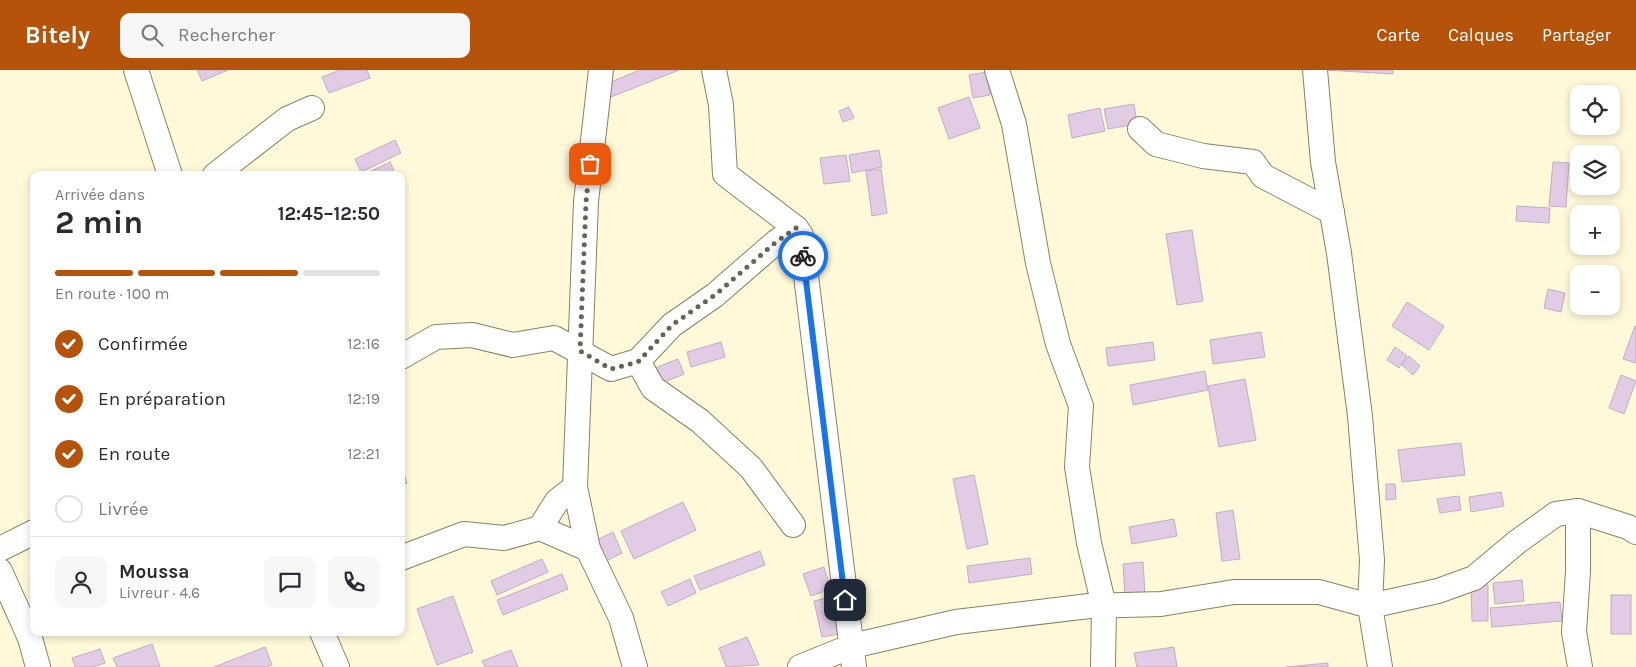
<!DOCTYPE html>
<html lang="fr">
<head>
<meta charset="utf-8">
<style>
  :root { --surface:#fff; --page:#f7f7f7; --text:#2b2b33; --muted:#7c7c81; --line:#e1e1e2; --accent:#b45309 }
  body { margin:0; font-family:Karla,sans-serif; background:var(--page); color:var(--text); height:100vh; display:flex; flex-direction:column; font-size:19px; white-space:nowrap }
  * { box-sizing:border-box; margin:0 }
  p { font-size:16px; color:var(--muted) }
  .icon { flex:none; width:28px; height:28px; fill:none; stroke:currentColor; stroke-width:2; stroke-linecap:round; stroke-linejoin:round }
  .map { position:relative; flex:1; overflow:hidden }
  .panel { position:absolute; left:30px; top:101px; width:375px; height:465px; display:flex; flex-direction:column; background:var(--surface); border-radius:10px; box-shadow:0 2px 8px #0003 }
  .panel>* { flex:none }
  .fabs { position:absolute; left:1570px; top:15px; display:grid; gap:10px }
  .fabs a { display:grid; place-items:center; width:50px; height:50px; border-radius:10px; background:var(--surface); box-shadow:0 2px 8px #0003; font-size:25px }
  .pin { position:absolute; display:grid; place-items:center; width:42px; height:42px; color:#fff; margin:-21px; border-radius:10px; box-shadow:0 2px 8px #0006 }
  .courier { position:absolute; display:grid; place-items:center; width:50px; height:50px; margin:-25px; border:4px solid #1a73e8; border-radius:50%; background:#fff; color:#222; box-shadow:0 1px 6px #0007 }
  .head em { font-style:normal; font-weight:700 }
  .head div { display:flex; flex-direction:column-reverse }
  .head { display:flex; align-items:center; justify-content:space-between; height:85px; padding:0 25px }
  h1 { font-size:32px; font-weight:700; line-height:38px }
  .bar { display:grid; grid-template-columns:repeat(4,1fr); gap:8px 5px; align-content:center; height:60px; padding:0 25px }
  .bar i { height:6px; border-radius:4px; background:var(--line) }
  .bar .on { background:var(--accent) }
  .bar p { grid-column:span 4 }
  .line { display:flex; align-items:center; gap:12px; padding:0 25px; border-top:1px solid var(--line) }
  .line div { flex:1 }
  .round { display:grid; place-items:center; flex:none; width:52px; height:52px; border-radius:10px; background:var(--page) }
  ol { padding:0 25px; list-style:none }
  li { display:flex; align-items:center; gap:15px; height:55px }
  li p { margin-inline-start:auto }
  li .icon { padding:5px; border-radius:50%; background:var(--accent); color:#fff; stroke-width:4 }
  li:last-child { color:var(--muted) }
  li i { width:28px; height:28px; border:2px solid var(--line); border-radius:50% }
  header { display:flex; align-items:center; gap:30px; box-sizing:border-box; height:70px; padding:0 25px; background:var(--accent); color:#fff }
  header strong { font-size:24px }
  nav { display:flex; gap:28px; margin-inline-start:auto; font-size:18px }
  .search { width:350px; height:45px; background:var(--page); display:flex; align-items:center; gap:12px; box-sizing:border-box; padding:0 18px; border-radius:10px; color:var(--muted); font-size:19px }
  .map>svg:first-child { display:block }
  .building { fill:#e2cce5; stroke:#c2acc5 }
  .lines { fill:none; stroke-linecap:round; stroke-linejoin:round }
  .street-casing { stroke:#888265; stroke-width:26 }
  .street { stroke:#fff; stroke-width:24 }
  .done { stroke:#686452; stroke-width:5; stroke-dasharray:0 9 }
  .route { stroke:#1a73e8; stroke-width:6 }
</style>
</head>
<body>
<header>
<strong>Bitely</strong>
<div class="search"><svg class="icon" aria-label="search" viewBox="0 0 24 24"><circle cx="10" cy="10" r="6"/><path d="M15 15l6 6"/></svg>Rechercher</div>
<nav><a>Carte</a><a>Calques</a><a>Partager</a></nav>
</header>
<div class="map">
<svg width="1636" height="597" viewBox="0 0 1636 597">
  <rect width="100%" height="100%" fill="#fff9d9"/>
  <g class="building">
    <path d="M197,0H228L202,11Z"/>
    <path d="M340,0H367L370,8L329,23L322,7Z"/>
    <path d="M640,0H679L611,27L606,14Z"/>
    <path d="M1325,0H1393V4Z"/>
    <path d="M987,2L990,25L973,28L969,5Z"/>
    <path d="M969,27L980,58L949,69L938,38Z"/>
    <path d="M1134,34L1137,54L1108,59L1104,39Z"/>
    <path d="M849,37L854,48L843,52L839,41Z"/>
    <path d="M1100,38L1105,61L1072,68L1068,45Z"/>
    <path d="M395,70L401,83L361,102L355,89Z"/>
    <path d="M879,80L882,97L852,103L849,85Z"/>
    <path d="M846,85L850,111L824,114L820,88Z"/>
    <path d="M390,92L396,105H363Z"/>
    <path d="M1553,92L1569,93L1566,137L1549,136Z"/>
    <path d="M881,99L887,143L872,146L866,101Z"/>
    <path d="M1517,136L1550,138L1549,153L1516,151Z"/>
    <path d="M1192,160L1203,231L1177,235L1166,164Z"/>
    <path d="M1548,219L1565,223L1561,242L1544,238Z"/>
    <path d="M1407,232L1444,256L1429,280L1392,256Z"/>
    <path d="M1635,256L1636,257V293L1623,289Z"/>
    <path d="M1261,262L1265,287L1213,294L1210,270Z"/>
    <path d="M721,272L725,287L691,297L687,282Z"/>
    <path d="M1153,272L1155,290L1108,296L1106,278Z"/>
    <path d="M1395,277L1407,286L1399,298L1387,290Z"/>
    <path d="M1409,286L1420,296L1413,305L1402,295Z"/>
    <path d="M678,289L684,304L657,315L650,300Z"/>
    <path d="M1205,301L1208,320L1133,335L1130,315Z"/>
    <path d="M1621,305L1636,311L1624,344L1609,338Z"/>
    <path d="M1245,309L1256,370L1219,377L1208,316Z"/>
    <path d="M1461,373L1465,405L1402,412L1398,380Z"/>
    <path d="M401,395L407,413L401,415Z"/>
    <path d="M974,405L988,474L967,479L953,409Z"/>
    <path d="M1386,414H1395L1396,429L1386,430Z"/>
    <path d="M1501,422L1504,436L1471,442L1469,427Z"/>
    <path d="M1459,426L1461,440L1440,443L1437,429Z"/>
    <path d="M683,432L696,460L634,489L621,461Z"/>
    <path d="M1233,440L1240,489L1222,491L1216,443Z"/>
    <path d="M1174,449L1177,466L1132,474L1129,457Z"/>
    <path d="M613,462L622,483L606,491L597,470Z"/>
    <path d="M760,481L765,495L700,520L694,506Z"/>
    <path d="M1030,488L1032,504L969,513L967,496Z"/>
    <path d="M542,489L548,502L497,525L491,511Z"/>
    <path d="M1143,492L1145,524L1125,526L1123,494Z"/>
    <path d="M824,497L831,519L811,526L803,504Z"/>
    <path d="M562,504L568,519L503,545L497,530Z"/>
    <path d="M690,509L696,523L668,536L661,522Z"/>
    <path d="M1522,510L1524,531L1495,534L1493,513Z"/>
    <path d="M1471,515H1488V551H1472Z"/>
    <rect x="1611" y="525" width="20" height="39"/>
    <path d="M453,526L473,582L437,595L417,539Z"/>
    <path d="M831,527L839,564L822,567L814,531Z"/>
    <path d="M1560,532L1562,551L1492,557L1490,538Z"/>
    <path d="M747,567L759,595L726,597L719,578Z"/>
    <path d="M152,574L160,597H117L113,588Z"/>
    <path d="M265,577L272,595L266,597H214Z"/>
    <path d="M1174,577L1177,597H1137L1134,583Z"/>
    <path d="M100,579L105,593L93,597H75L72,588Z"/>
    <path d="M511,580L518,597H485L482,591Z"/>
    <path d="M1328,593V597H1286Z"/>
  </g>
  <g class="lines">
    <defs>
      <g id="street">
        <path d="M136,0L170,105"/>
        <path d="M601,0L586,132L575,417L588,479L621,548L635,597"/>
        <path d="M714,0L721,35L725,104L796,158L801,165L854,597"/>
        <path d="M997,0L1014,54L1038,193L1058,274L1081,336L1077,397L1089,473L1104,536L1103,597"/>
        <path d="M1140,59L1156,74L1203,86L1253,92L1263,106L1332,142"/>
        <path d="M215,105L287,49L312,38"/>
        <path d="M401,287L436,267L472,265L513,275L554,268L611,299L638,291L672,255L715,225L776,172L796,158"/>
        <path d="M638,291L653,318L700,351L751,398L793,455"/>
        <path d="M1578,441V501L1574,562L1580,597"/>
        <path d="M540,458L588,479"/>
        <path d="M0,479L34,462"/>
        <path d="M401,488L464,464L504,468L540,458L557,431L575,417"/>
        <path d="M0,501L30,568L38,597"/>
        <path d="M322,562L337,597"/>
        <path d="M800,597L852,576L956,552L1089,536L1161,534L1234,522H1319L1370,536L1372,490L1360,346L1339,183L1323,92L1315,0"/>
        <path d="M1380,597L1370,536L1438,521L1474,508L1517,472L1556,444L1578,441L1628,457L1636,462"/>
      </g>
    </defs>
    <use href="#street" class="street-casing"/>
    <use href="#street" class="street"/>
  </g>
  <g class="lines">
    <path class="done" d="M590,94L586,132L580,281L611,299L638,292L672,255L715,225L776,172L796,158L801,165L803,186"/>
    <path class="route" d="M803,186L845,530"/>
  </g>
</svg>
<div class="fabs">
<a><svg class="icon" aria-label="locate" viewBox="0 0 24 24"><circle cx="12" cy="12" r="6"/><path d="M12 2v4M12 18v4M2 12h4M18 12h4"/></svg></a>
<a><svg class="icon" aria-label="layers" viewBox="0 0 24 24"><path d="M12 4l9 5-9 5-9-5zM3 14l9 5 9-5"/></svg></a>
<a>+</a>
<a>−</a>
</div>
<div class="pin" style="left:590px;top:94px;background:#ea580c"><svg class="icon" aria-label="bag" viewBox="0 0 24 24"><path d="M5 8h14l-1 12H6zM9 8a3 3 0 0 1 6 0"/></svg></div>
<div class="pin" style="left:845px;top:530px;background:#1f2937"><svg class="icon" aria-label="home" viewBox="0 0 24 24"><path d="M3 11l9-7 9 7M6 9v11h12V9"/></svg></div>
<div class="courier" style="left:803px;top:186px"><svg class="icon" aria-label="bike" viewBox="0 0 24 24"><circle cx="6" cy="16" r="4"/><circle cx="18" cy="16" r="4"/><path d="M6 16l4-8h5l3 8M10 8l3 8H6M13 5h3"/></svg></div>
<section class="panel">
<div class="head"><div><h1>2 min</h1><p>Arrivée dans</p></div><em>12:45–12:50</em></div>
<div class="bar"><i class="on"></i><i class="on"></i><i class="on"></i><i></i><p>En route · 100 m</p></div>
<ol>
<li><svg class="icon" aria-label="check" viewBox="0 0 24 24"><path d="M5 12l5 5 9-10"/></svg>Confirmée<p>12:16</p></li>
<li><svg class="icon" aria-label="check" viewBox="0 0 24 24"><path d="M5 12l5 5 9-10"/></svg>En préparation<p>12:19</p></li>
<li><svg class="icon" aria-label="check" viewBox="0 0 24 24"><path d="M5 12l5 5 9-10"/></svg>En route<p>12:21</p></li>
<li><i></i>Livrée</li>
</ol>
<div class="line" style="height:90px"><a class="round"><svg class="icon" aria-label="person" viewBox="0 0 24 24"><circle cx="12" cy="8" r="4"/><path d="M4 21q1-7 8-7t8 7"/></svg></a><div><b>Moussa</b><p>Livreur · 4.6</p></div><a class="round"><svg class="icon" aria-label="chat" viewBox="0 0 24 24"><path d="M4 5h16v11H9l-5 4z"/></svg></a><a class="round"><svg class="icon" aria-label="phone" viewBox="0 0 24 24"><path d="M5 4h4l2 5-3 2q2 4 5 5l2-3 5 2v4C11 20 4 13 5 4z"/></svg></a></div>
</section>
</div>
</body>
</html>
